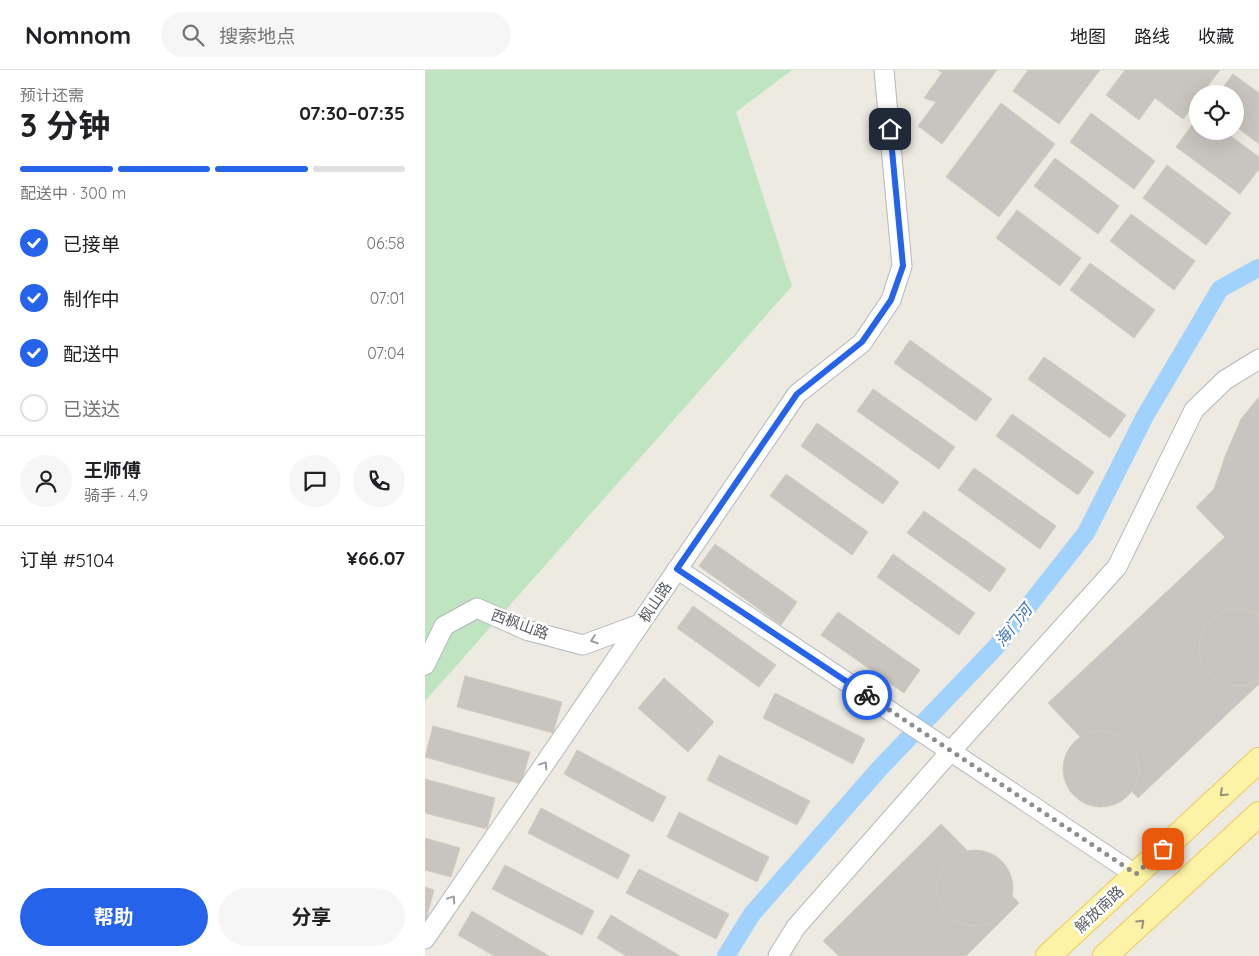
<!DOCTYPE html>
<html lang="zh">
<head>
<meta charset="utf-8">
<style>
  :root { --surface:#fff; --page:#f6f6f6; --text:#202124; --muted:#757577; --line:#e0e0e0; --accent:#2563eb }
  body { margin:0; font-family:Quicksand,"Noto Sans SC",sans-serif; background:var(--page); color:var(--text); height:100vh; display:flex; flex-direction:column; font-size:19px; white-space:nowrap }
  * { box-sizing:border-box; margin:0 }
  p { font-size:16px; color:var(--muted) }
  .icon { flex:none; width:28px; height:28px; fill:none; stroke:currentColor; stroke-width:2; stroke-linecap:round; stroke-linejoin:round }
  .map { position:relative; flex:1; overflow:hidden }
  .details { display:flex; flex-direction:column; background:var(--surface); width:425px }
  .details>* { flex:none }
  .buttons { position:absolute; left:764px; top:15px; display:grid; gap:10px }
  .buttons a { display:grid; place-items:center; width:55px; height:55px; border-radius:50%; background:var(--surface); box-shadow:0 5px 20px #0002; font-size:25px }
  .pin { position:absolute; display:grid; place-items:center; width:42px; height:42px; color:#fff; margin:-21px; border-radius:10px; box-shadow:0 2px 8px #0006 }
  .courier { position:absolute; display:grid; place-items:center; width:50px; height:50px; margin:-25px; border:4px solid #2563eb; border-radius:50%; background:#fff; color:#222; box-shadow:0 1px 6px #0007 }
  .summary em { font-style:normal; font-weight:700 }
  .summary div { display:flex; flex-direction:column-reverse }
  .summary { display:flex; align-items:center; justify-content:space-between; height:85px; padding:0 20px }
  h1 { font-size:32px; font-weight:700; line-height:38px }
  .bar { display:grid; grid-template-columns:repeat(4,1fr); gap:8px 5px; align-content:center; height:60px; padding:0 20px }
  .bar i { height:6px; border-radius:4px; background:var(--line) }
  .bar .selected { background:var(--accent) }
  .bar p { grid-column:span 4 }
  .line { display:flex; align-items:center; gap:12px; padding:0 20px; border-top:1px solid var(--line) }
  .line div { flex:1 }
  .round { display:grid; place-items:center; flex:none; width:52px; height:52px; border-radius:26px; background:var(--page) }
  ol { padding:0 20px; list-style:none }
  li { display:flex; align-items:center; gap:15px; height:55px }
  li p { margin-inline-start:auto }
  li .icon { padding:5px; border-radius:50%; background:var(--accent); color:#fff; stroke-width:4 }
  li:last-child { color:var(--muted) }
  li i { width:28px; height:28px; border:2px solid var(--line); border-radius:50% }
  .cta { display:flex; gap:10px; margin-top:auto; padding:10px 20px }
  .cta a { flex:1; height:58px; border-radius:30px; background:var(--accent); color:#fff; font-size:20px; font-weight:700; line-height:58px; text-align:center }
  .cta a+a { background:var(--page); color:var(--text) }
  header { display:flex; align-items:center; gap:30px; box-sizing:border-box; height:70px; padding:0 25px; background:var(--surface); border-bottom:1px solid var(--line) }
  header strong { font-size:24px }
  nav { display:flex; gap:28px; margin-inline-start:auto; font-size:18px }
  .search { width:350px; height:45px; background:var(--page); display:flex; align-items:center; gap:12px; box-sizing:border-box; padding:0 18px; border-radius:28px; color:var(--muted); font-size:19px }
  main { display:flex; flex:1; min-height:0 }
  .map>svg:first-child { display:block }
  .green { fill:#bee4c0 }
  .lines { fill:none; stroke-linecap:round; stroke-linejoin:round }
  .canal { stroke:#a1d1fd; stroke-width:18 }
  .building { fill:#c8c4bf; stroke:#d1ccc0 }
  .tertiary-casing { stroke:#b4b7bc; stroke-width:21 }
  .primary-casing { stroke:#edca59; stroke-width:26 }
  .tertiary { stroke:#fff; stroke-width:19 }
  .primary { stroke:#fdf3a6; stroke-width:24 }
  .oneway { stroke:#9c9ea1 }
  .oneway2 { stroke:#93927a }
  .done { stroke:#8d8e8e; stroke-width:5; stroke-dasharray:0 9 }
  .route { stroke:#2563eb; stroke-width:6 }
  .labels { text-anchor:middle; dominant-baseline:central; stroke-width:5; stroke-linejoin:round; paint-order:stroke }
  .street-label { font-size:15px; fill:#5a5d62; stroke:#fff }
  .water-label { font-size:16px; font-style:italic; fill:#4276b6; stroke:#fff }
</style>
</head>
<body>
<header>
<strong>Nomnom</strong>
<div class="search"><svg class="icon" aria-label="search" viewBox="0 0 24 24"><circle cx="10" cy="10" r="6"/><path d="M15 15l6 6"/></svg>搜索地点</div>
<nav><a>地图</a><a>路线</a><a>收藏</a></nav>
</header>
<main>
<section class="details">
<div class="summary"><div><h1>3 分钟</h1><p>预计还需</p></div><em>07:30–07:35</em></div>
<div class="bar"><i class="selected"></i><i class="selected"></i><i class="selected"></i><i></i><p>配送中 · 300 m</p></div>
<ol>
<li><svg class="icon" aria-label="check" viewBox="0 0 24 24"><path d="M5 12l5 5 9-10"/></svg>已接单<p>06:58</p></li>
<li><svg class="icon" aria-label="check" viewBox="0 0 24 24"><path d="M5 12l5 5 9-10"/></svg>制作中<p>07:01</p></li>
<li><svg class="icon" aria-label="check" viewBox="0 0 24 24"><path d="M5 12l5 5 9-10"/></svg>配送中<p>07:04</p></li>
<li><i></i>已送达</li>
</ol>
<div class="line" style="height:90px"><a class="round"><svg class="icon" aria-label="person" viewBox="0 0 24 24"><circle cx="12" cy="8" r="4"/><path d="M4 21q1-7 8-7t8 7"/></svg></a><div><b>王师傅</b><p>骑手 · 4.9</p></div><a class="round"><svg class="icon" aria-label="chat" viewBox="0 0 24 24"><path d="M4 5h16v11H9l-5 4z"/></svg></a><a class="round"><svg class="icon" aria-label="phone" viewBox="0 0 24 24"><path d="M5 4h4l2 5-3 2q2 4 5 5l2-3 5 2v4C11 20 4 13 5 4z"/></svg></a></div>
<div class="line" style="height:65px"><div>订单 #5104</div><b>¥66.07</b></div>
<div class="cta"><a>帮助</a><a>分享</a></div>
</section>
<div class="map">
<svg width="834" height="886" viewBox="0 0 834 886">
  <rect width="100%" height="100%" fill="#eceae1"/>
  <path class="green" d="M0,0H367L311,42L367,216L0,631Z"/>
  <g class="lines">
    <path class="canal" d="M301,886L327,844L455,698L571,577L661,463L720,346L795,219L831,199L834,198"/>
  </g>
  <g class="building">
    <path d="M513,0H572L517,74L493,56L511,32L499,28L517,3Z"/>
    <path d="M603,0H675L634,54L588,21Z"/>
    <path d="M700,0H795L777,24H772V30L758,49L730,28L714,50L681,25Z"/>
    <path d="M808,4L834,23V74L810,56V24H793Z"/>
    <path d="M576,33L630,74L574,147L521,107Z"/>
    <path d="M666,43L730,91L709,119L645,72Z"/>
    <path d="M772,48V61H799L834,87V99L815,124L751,77Z"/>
    <path d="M630,88L694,136L673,164L609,116Z"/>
    <path d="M742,95L806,143L781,175L718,128Z"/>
    <path d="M592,140L656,188L635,216L571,168Z"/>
    <path d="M706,144L770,191L749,220L685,171Z"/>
    <path d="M665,193L730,240L709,268L645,220Z"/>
    <path d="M485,270L567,329L551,351L469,293Z"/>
    <path d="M619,287L701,345L685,368L603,309Z"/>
    <path d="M448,319L530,377L514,399L432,341Z"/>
    <path d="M834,327V614L713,728L623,633L800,467L771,437L789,419L801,384L816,349Z"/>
    <path d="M587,344L669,402L653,425L571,366Z"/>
    <path d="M392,353L474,412L458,434L376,376Z"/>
    <path d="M549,398L631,456L615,479L533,420Z"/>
    <path d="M361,404L443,462L427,485L345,426Z"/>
    <path d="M499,441L581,499L565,522L482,463Z"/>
    <path d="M290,474L372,532L356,555L274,496Z"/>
    <path d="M468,484L550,543L534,565L452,507Z"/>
    <path d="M268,536L351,595L334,617L252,558Z"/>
    <path d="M816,539L828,542L834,546V609L830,612L819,616H806L795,612L784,604L777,593L774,580L775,567L781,555L790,546L802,540Z"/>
    <path d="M413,542L495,600L479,623L396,565Z"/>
    <path d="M40,606L137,632L128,663L32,637Z"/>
    <path d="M239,608L289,652L263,682L213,638Z"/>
    <path d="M350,623L440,669L428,694L338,648Z"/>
    <path d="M8,656L105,682L96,714L0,687Z"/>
    <circle cx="676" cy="699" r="38"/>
    <path d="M152,680L241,727L228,752L139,704Z"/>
    <path d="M294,685L385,731L372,755L282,710Z"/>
    <path d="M0,709L70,728L62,759L0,743Z"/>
    <path d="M116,738L205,785L193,809L103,763Z"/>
    <path d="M254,742L344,787L332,812L242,767Z"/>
    <path d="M516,754L594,833L541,886H414L398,871Z"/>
    <path d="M0,768L35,778L26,807L0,800Z"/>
    <circle cx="550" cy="818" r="38"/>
    <path d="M80,795L169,841L157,865L67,819Z"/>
    <path d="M214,799L304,844L291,869L201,823Z"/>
    <path d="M0,817L9,820L1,850L0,849Z"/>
    <path d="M47,841L124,886H69L33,865Z"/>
    <path d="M186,845L255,886H201L172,868Z"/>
  </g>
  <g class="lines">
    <defs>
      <g id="tertiary">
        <path d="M252,499L711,805"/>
        <path d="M0,595L19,556L52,538L101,560L158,575L215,554"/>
        <path d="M0,869L372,324L437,273L466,230L477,196L459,0"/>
        <path d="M353,886L371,857L526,681L692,497L769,340L800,310L834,289"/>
      </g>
      <g id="primary">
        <path d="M623,886L834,690"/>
        <path d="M680,886L834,744"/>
      </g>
    </defs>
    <use href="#tertiary" class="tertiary-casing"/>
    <use href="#primary" class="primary-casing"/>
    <use href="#tertiary" class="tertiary"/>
    <use href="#primary" class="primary"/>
  </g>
  <defs><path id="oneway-chevron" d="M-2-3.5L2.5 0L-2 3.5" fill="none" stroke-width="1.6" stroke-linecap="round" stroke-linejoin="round" transform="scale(1.25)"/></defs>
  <g class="oneway">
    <use href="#oneway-chevron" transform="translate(169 570) rotate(160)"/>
    <use href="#oneway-chevron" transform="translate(119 695) rotate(-56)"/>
    <use href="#oneway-chevron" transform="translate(27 829) rotate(-56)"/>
  </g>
  <g class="oneway2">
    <use href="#oneway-chevron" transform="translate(798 723) rotate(137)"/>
    <use href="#oneway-chevron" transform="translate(716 853) rotate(-43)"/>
  </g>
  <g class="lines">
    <path class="done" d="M442,625L711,804L738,779"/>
    <path class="route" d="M442,625L252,499L372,324L437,272L466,230L478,196L465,59"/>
  </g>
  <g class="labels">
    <g class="street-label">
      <text transform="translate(230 532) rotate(-56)">枫山路</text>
      <text transform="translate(95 554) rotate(20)">西枫山路</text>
      <text transform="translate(674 839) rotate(-43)">解放南路</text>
    </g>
    <g class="water-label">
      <text transform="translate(588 555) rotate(-51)">海门河</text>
    </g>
  </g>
</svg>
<div class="buttons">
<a><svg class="icon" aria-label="locate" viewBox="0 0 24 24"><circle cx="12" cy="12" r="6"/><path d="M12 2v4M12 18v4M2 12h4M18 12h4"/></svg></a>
</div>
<div class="pin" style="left:738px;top:779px;background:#ea580c"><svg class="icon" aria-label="bag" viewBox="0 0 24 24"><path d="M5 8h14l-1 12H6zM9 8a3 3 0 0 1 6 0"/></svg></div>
<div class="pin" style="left:465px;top:59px;background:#1f2937"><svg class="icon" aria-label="home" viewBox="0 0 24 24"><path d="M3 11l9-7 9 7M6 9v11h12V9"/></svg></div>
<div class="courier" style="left:442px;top:625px"><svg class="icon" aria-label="bike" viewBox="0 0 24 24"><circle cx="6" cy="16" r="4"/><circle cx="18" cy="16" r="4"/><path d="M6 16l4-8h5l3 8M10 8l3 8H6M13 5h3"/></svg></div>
</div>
</main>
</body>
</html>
